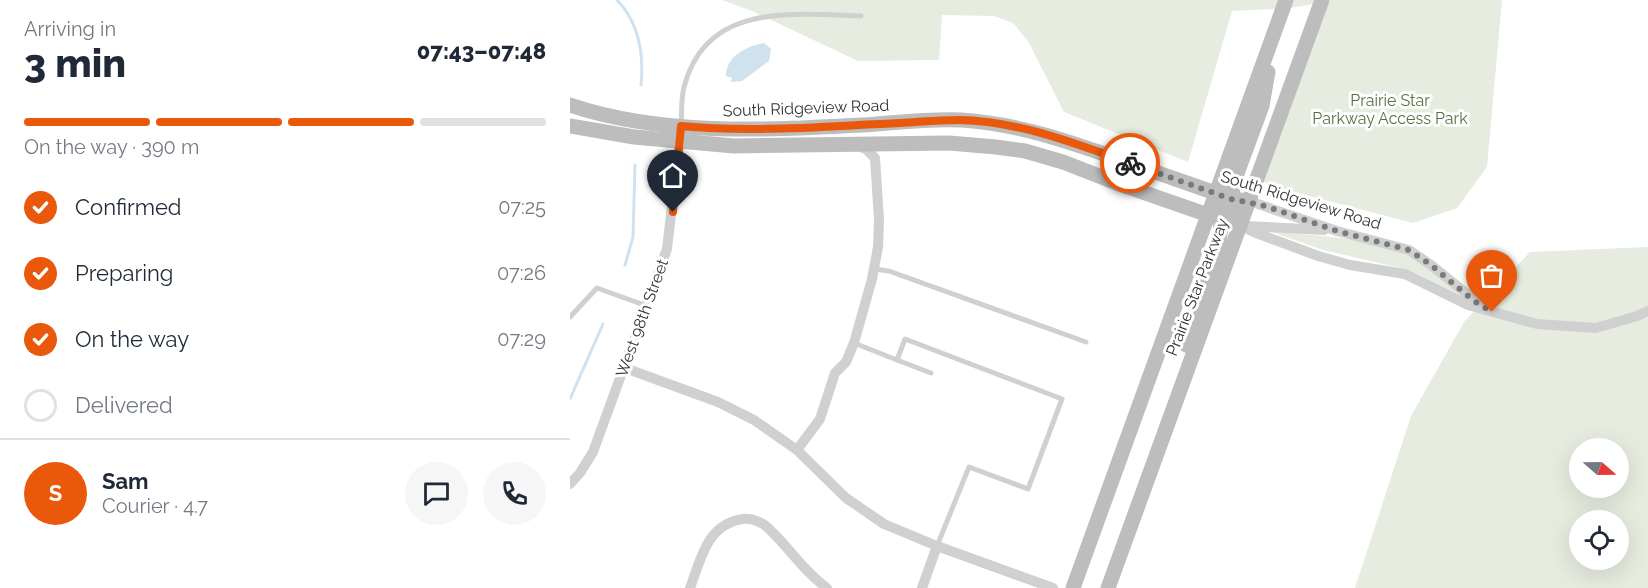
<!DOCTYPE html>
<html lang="en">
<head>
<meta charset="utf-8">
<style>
  :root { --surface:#fff; --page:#f6f6f7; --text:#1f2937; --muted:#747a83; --line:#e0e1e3; --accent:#ea580c }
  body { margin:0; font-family:Raleway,sans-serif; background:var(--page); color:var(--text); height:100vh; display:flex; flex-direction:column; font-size:22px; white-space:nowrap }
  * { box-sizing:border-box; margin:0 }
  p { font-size:20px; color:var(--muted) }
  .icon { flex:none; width:33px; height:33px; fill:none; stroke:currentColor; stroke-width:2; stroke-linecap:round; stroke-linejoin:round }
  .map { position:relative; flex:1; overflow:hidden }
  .sheet { display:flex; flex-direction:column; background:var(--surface); width:570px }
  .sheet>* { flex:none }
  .needle { width:39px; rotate:110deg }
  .controls { position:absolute; left:999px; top:438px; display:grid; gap:12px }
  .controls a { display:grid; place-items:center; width:60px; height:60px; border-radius:50%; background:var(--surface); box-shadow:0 6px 24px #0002; font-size:30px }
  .pin { position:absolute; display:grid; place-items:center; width:51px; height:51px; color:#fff; margin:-62px -26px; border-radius:50% 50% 50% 0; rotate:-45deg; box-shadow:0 0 6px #0007 }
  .pin .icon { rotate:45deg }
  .courier { position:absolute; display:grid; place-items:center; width:60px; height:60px; margin:-30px; border:4px solid #ea580c; border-radius:50%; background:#fff; color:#222; box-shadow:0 2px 8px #0007 }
  .head em { font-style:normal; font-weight:800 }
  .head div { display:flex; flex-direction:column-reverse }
  .head { display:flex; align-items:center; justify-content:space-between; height:102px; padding:0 24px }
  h1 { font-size:39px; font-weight:800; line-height:45px }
  .bar { display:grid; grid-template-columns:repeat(4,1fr); gap:9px 6px; align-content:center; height:72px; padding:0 24px }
  .bar i { height:8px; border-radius:4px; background:var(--line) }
  .bar .on { background:var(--accent) }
  .bar p { grid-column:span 4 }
  .line { display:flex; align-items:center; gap:15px; padding:0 24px; border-top:2px solid var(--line) }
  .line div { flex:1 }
  .round { display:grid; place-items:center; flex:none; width:63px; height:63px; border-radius:32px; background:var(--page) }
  ol { padding:0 24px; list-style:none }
  li { display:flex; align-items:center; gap:18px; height:66px }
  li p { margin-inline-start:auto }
  li .icon { padding:6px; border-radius:50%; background:var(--accent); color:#fff; stroke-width:4 }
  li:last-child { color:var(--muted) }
  li i { width:33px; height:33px; border:3px solid var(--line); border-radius:50% }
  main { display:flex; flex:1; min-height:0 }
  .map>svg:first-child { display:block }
  .green { fill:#e6ecdf; fill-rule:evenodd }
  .water { fill:#cfe2ee }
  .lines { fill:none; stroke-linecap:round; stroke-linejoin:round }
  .stream { stroke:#cfe2ee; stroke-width:3 }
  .lane { stroke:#d0d0d0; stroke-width:5 }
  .street { stroke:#d0d0d0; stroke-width:10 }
  .secondary { stroke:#bdbdbd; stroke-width:15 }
  .done { stroke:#7a7a7a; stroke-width:6; stroke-dasharray:0 10.8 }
  .route { stroke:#ea580c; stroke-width:8 }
  .labels { text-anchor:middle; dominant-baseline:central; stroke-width:6; stroke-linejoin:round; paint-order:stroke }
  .park-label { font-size:16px; fill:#56703f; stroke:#fff }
  .street-label { font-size:16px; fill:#333; stroke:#fff }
</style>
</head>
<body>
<main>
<section class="sheet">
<div class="head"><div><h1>3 min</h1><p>Arriving in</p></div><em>07:43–07:48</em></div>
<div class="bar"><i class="on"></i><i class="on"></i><i class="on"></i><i></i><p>On the way · 390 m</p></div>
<ol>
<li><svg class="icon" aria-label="check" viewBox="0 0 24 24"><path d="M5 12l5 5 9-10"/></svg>Confirmed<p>07:25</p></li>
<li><svg class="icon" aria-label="check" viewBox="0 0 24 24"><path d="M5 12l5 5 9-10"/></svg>Preparing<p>07:26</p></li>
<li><svg class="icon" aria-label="check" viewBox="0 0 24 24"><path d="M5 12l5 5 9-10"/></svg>On the way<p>07:29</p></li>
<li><i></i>Delivered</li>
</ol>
<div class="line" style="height:108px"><b class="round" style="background:var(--accent);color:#fff">S</b><div><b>Sam</b><p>Courier · 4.7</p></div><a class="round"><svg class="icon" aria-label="chat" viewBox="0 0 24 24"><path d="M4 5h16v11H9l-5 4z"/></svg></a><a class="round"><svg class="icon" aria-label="phone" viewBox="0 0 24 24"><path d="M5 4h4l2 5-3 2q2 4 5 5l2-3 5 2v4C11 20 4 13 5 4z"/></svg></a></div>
</section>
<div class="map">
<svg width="1078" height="588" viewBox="0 0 1078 588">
  <rect width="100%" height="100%" fill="#fff"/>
  <g class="green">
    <path d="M152,0H932L917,167L887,208L843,223L716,190L686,179L744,4L720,8L662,11L618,162L494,112L458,41L443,23L424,16L372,15L369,60L288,61L182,11Z"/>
    <path d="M702,232C743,235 807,238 844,258C862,268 879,285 896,297L895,300L831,268L753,250Z"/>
    <path d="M1078,247V588H785L841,416L894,322L960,252ZM1010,448H1048V488H1010ZM1010,520H1048V560H1010Z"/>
  </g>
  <path class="water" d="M194,43L201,49L199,61L172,81L161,82L162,78L156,76C156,56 177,46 194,43Z"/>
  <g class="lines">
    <g class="stream">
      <path d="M47,0C70,24 74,54 71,85"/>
      <path d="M55,265L63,237L65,165"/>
      <path d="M0,399L33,324"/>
    </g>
    <g class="lane">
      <path d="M111,124C112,112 111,98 114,87C136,2 222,14 291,16"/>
      <path d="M304,269L319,271L516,342"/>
      <path d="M0,317L27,288L77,306"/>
      <path d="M284,343L327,360L335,339L492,399L458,489L399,467L367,546"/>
      <path d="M327,360L361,373"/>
    </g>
    <g class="street">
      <path d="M679,201L767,231L839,250L861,265L912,306"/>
      <path d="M670,226L686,233L748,256L780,265L835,274L898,305L967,324L1026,328L1067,316L1078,311"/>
      <path d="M676,226L754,230"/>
      <path d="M55,368L148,402L184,420L227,450L276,498L314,524L367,546L483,588"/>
      <path d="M227,450L250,419L265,373L276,362L284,343L302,279L308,247L309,220L305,158L296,149L288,146"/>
      <path d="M0,484L10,473L23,452L97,249L110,137"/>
      <path d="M120,588C131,559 137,524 173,519C182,518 192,522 198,528C220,548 233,571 257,588"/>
      <path d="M352,588L367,546"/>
    </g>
    <g class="secondary">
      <path d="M0,105C93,136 196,130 292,125C325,123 360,118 392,120C452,124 506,144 563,164C595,176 628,186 661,199L679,201"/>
      <path d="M0,126L64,137L164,146L379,143L426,147L455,151L493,162L552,185L670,226"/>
      <path d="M670,226L662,213L661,199L665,179L692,106L698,72"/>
      <path d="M616,345C620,327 626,309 632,291C641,266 655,238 650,210"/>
      <path d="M503,588L716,0"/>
      <path d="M538,588L752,0"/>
    </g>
  </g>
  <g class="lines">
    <path class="done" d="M560,163L661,199L695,206L767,231L839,250L861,265L904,301L922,312"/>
    <path class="route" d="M103,212L111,126C184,133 257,126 330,123C349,122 369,120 389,120C448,121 505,143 560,163"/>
  </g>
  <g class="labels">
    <g class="park-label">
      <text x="820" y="100">Prairie Star<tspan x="820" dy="18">Parkway Access Park</tspan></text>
    </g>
    <g class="street-label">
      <text transform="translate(236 108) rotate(-2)">South Ridgeview Road</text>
      <text transform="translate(731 200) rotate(17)">South Ridgeview Road</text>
      <text transform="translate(627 287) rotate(-69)">Prairie Star Parkway</text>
      <text transform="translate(72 318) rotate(-70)">West 98th Street</text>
    </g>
  </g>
</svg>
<div class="controls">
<a><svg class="needle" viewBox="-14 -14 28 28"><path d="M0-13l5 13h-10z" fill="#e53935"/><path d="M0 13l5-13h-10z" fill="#747a83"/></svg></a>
<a><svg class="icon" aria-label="locate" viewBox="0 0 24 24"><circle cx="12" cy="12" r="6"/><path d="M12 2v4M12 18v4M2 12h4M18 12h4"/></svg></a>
</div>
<div class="pin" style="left:922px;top:312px;background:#ea580c"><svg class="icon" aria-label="bag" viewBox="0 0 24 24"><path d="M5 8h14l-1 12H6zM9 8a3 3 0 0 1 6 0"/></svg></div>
<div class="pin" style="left:103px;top:212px;background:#1f2937"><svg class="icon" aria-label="home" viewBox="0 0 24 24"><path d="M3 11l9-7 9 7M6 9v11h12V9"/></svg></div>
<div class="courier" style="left:560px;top:163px"><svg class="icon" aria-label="bike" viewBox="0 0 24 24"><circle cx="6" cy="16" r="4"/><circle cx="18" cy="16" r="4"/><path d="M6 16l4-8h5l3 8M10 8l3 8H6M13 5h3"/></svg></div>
</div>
</main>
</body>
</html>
